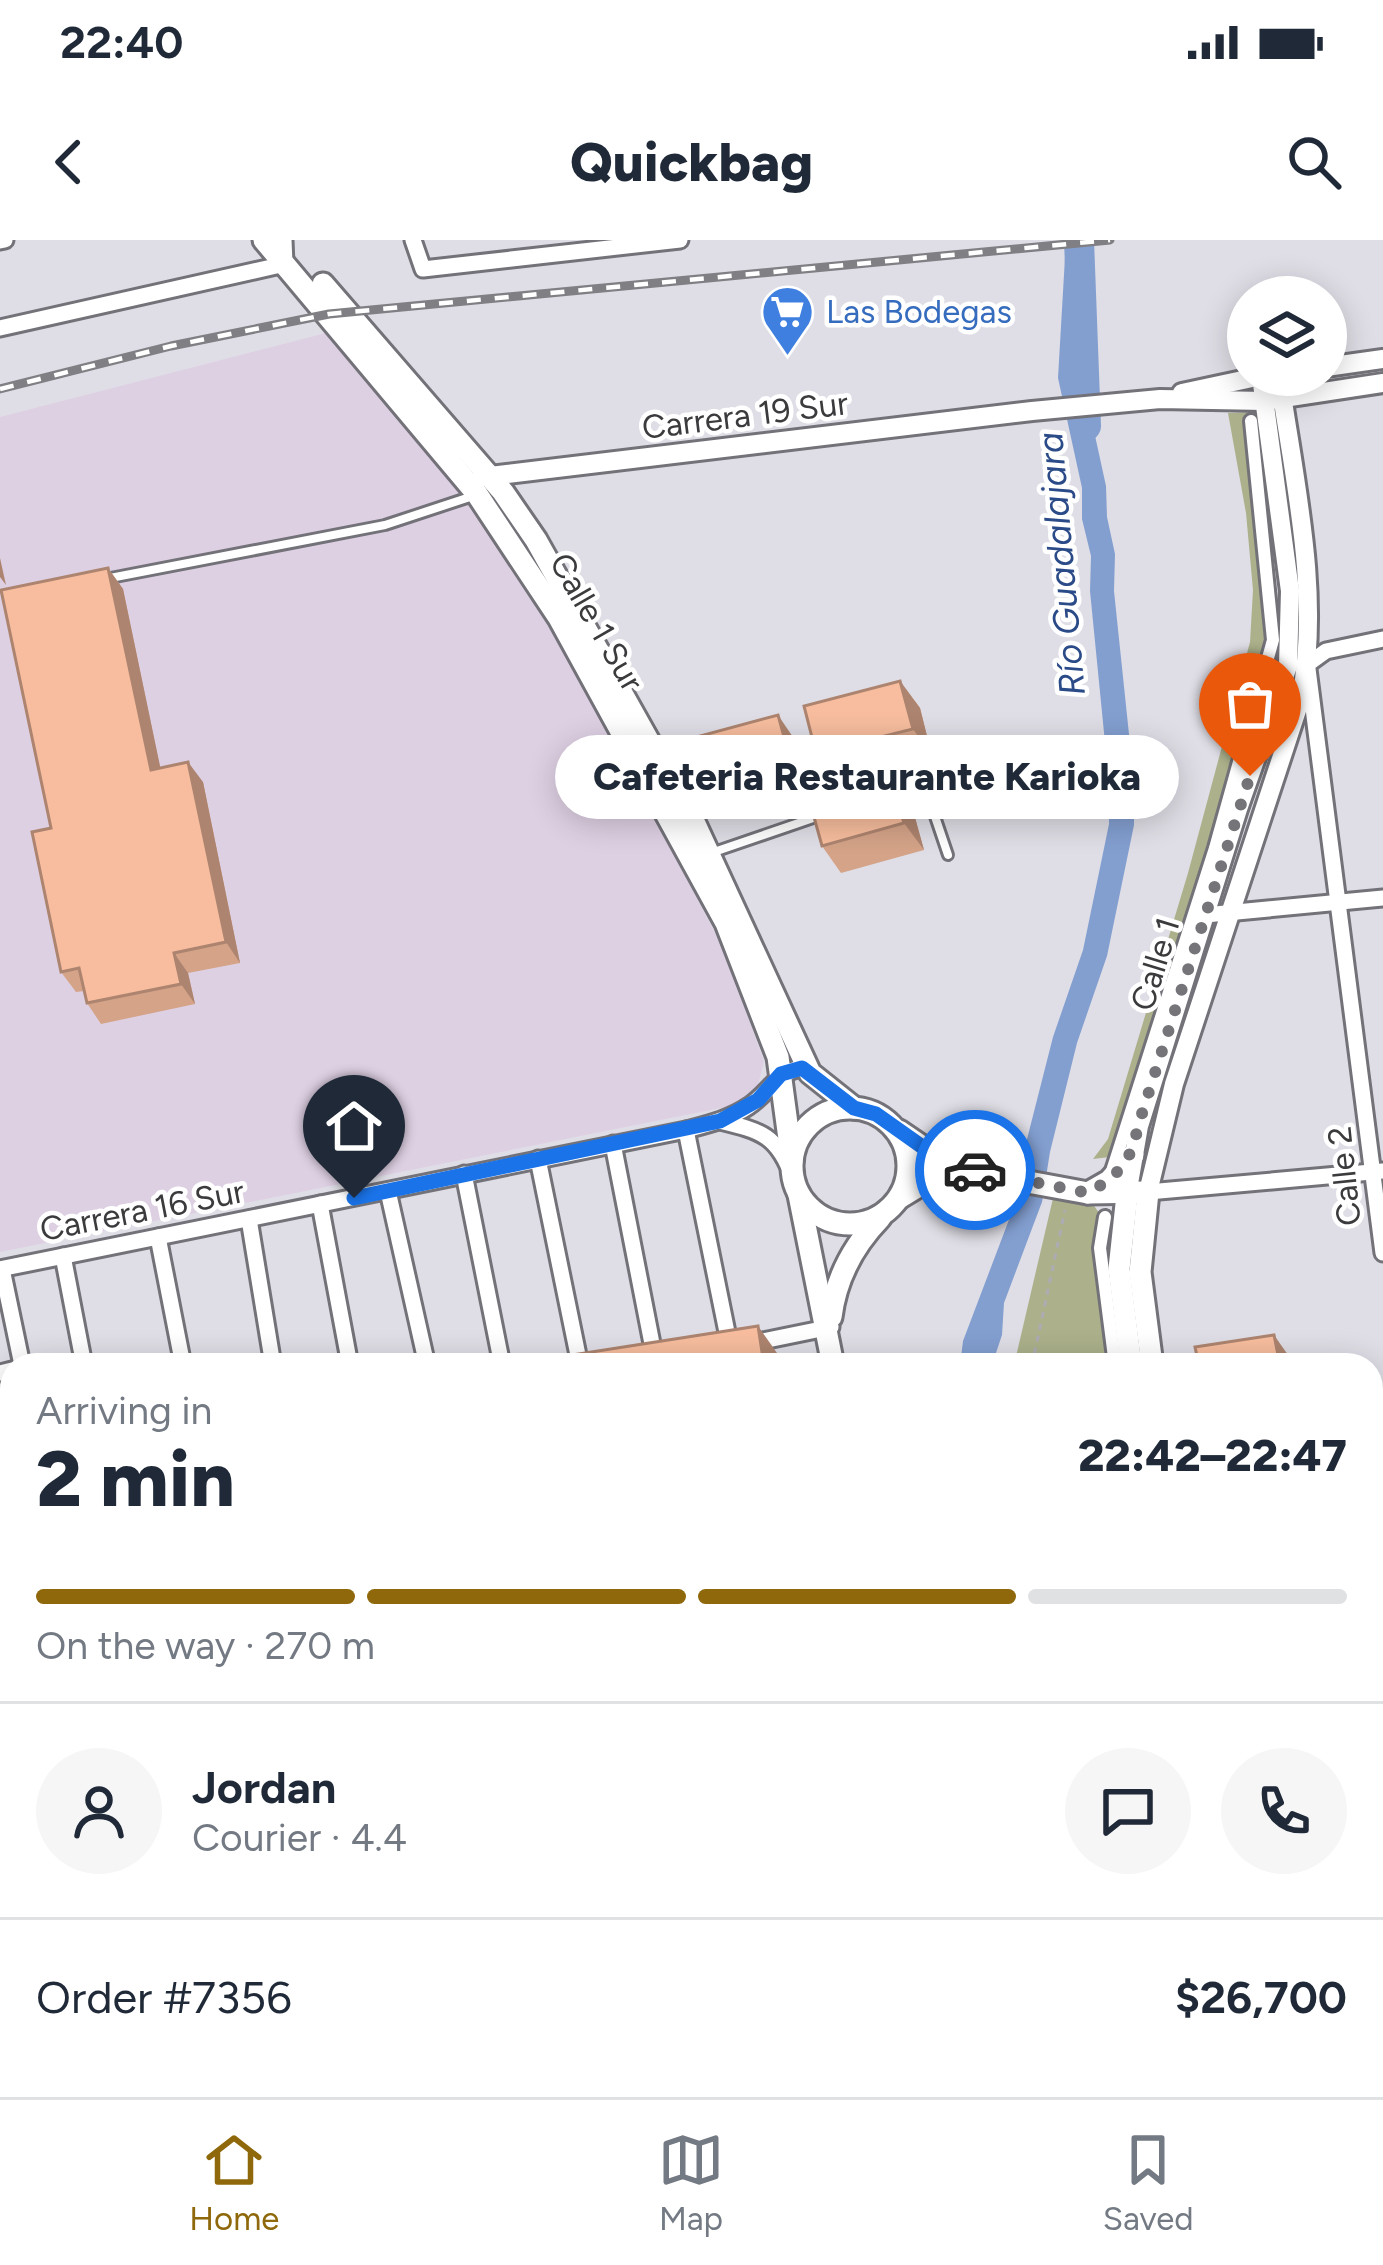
<!DOCTYPE html>
<html lang="en">
<head>
<meta charset="utf-8">
<style>
  :root { --surface:#fff; --page:#f6f6f7; --text:#1f2937; --muted:#747a83; --line:#e0e1e3; --accent:#8e680b }
  body { margin:0; font-family:Figtree,sans-serif; background:var(--page); color:var(--text); height:100vh; display:flex; flex-direction:column; font-size:45px; white-space:nowrap }
  * { box-sizing:border-box; margin:0 }
  p { font-size:39px; color:var(--muted) }
  .icon { flex:none; width:66px; height:66px; fill:none; stroke:currentColor; stroke-width:2; stroke-linecap:round; stroke-linejoin:round }
  .map { position:relative; flex:1; overflow:hidden }
  .panel { position:absolute; left:0px; top:1113px; width:1383px; height:744px; display:flex; flex-direction:column; background:var(--surface); border-radius:36px 36px 0 0; box-shadow:0 6px 30px #0003 }
  .panel>* { flex:none }
  .controls { position:absolute; left:1227px; top:36px; display:grid; gap:24px }
  .controls a { display:grid; place-items:center; width:120px; height:120px; border-radius:50%; background:var(--surface); box-shadow:0 6px 30px #0003; font-size:60px }
  .pin { position:absolute; display:grid; place-items:center; width:102px; height:102px; color:#fff; margin:-123px -51px; border-radius:50% 50% 50% 0; rotate:-45deg; box-shadow:0 0 12px #0007 }
  .pin .icon { rotate:45deg }
  .courier { position:absolute; display:grid; place-items:center; width:120px; height:120px; margin:-60px; border:9px solid #1a73e8; border-radius:50%; background:#fff; color:#222; box-shadow:0 3px 15px #0007 }
  .bubble { position:absolute; height:84px; border-radius:42px; background:var(--surface); box-shadow:0 6px 30px #0003; font-size:39px; font-weight:800; line-height:84px; text-align:center }
  .headline em { font-style:normal; font-weight:800 }
  .headline div { display:flex; flex-direction:column-reverse }
  .headline { display:flex; align-items:center; justify-content:space-between; height:204px; padding:0 36px }
  h1 { font-size:78px; font-weight:800; line-height:90px }
  .bar { display:grid; grid-template-columns:repeat(4,1fr); gap:18px 12px; align-content:center; height:144px; padding:0 36px }
  .bar i { height:15px; border-radius:9px; background:var(--line) }
  .bar .on { background:var(--accent) }
  .bar p { grid-column:span 4 }
  .line { display:flex; align-items:center; gap:30px; padding:0 36px; border-top:3px solid var(--line) }
  .line div { flex:1 }
  .round { display:grid; place-items:center; flex:none; width:126px; height:126px; border-radius:63px; background:var(--page) }
  .status { display:flex; justify-content:space-between; align-items:center; height:84px; padding:0 60px; background:var(--surface); direction:ltr }
  .status svg { height:33px; fill:currentColor }
  header { display:flex; justify-content:space-between; align-items:center; height:156px; padding:0 36px; background:var(--surface); font-size:54px; font-weight:800 }
  .menu { display:flex; justify-content:space-around; align-items:center; height:168px; border-top:3px solid var(--line); background:var(--surface); font-size:33px; color:var(--muted) }
  .menu a { display:grid; justify-items:center; gap:6px }
  .menu .on { color:var(--accent) }
  .map>svg:first-child { display:block }
  .industrial { fill:#ded0e3 }
  .green { fill:#acb18b }
  .water { fill:#839fd0 }
  .lines { fill:none; stroke-linecap:round; stroke-linejoin:round }
  .river { stroke:#839fd0; stroke-width:30 }
  .service-casing { stroke:#737279; stroke-width:14 }
  .pedestrian-casing { stroke:#737279; stroke-width:18 }
  .minor-casing { stroke:#737279; stroke-width:21 }
  .tertiary-casing { stroke:#737279; stroke-width:24 }
  .secondary-casing { stroke:#737279; stroke-width:27 }
  .path { stroke:#adacb2; stroke-width:3; stroke-dasharray:6 6; stroke-linecap:butt }
  .service { stroke:#fff; stroke-width:8 }
  .pedestrian { stroke:#fff; stroke-width:12 }
  .minor { stroke:#fff; stroke-width:15 }
  .tertiary { stroke:#fff; stroke-width:18 }
  .secondary { stroke:#fff; stroke-width:21 }
  .rail-casing { stroke:#807f84; stroke-width:9 }
  .rail { stroke:#fff; stroke-width:4.5; stroke-dasharray:14; stroke-linecap:butt }
  .wall { fill:#d4a388 }
  .shaded-wall { fill:#ad846f }
  .building { fill:#f7bd9e; stroke:#ad846f; stroke-width:3 }
  .done { stroke:#747479; stroke-width:12; stroke-dasharray:0 21.6 }
  .route { stroke:#1a73e8; stroke-width:15 }
  .labels { text-anchor:middle; dominant-baseline:central; stroke-width:9; stroke-linejoin:round; paint-order:stroke }
  .shop-label { font-size:33px; fill:#366cbe; stroke:#fff; text-anchor:start }
  .street-label { font-size:33px; fill:#3b3b3e; stroke:#fff }
  .water-label { font-size:36px; font-style:italic; fill:#2b4b88; stroke:#fff }
</style>
</head>
<body>
<div class="status"><b>22:40</b><svg viewBox="0 0 49 12"><path d="M0 12V9h3v3zM5 12V6h3v6zM10 12V3h3v9zM15 12V0h3v12zM26 1h20v11H26zM47 4h2v5h-2z"/></svg></div>
<header><svg class="icon" aria-label="back" viewBox="0 0 24 24"><path d="M15 5l-7 7 7 7"/></svg>Quickbag<svg class="icon" aria-label="search" viewBox="0 0 24 24"><circle cx="10" cy="10" r="6"/><path d="M15 15l6 6"/></svg></header>
<div class="map">
<svg width="1383" height="1857" viewBox="0 0 1383 1857">
  <rect width="100%" height="100%" fill="#dfdee6"/>
  <path class="industrial" d="M326,93L455,242L521,336L576,429L722,706L764,821L757,849L731,866L0,1012V177Z"/>
  <g class="green">
    <path d="M1254,172L1251,181L1275,352L1274,418L1118,916L1093,919L1108,899L1188,633L1250,402L1253,350L1246,273L1228,173Z"/>
    <path d="M1054,954L1089,959L1116,996L1135,1125H1014Z"/>
    <path d="M291,1845H502L469,1857H295Z"/>
    <path d="M993,1845H1287L1291,1857H997Z"/>
  </g>
  <g class="water">
    <path d="M1066,0H1090L1082,136L1106,246L1107,277L1115,314L1114,351L1134,542V585L1107,716L1077,803L1050,912L1042,962L1004,1063L1002,1095L992,1125H960L963,1101L1018,956L1025,907L1053,797L1083,710L1109,584V543L1090,351L1091,316L1082,279V248L1058,138Z"/>
    <path d="M561,1845H788L790,1857H563Z"/>
  </g>
  <g class="lines">
    <g class="river">
      <path d="M1079,0L1086,186"/>
      <path d="M996,1845L1000,1857"/>
    </g>
    <defs>
      <g id="service">
        <path d="M105,339L385,285L476,255"/>
        <path d="M893,551L923,541L948,615"/>
        <path d="M711,613L822,575"/>
        <path d="M1371,1744L1383,1818"/>
      </g>
      <g id="pedestrian">
        <path d="M1111,934L1215,608L1273,400L1251,181"/>
        <path d="M1105,977L1100,1008L1115,1125"/>
      </g>
      <g id="minor">
        <path d="M413,0L423,29L680,0"/>
        <path d="M0,1L5,0"/>
        <path d="M0,88L285,24L284,0"/>
        <path d="M1308,424L1326,411L1383,399"/>
        <path d="M1308,429L1383,1013"/>
        <path d="M1205,675L1383,658"/>
        <path d="M720,881C761,891 778,895 793,938"/>
        <path d="M686,890L730,1107"/>
        <path d="M613,904L655,1119"/>
        <path d="M538,919L580,1125"/>
        <path d="M464,934L502,1125"/>
        <path d="M388,951L427,1125"/>
        <path d="M1148,952L1383,931"/>
        <path d="M320,964L350,1125"/>
        <path d="M249,979L273,1125"/>
        <path d="M158,997L183,1125"/>
        <path d="M63,1016L84,1125"/>
        <path d="M0,1029L686,890C709,884 730,879 749,866C769,853 777,831 802,828L810,833"/>
        <path d="M2,1029L22,1125"/>
        <path d="M748,1104L831,1087"/>
        <path d="M0,1133L12,1130"/>
        <path d="M1371,1186L1383,1185"/>
        <path d="M0,1254L12,1251"/>
        <path d="M0,1346L12,1343"/>
        <path d="M0,1460L12,1456"/>
        <path d="M1371,1479L1383,1476"/>
        <path d="M0,1573L12,1570"/>
        <path d="M0,1687L12,1683"/>
        <path d="M1371,1717L1383,1713"/>
        <path d="M0,1771L12,1811"/>
        <path d="M22,1845L26,1857"/>
        <path d="M259,1845L263,1857"/>
        <path d="M129,1857L169,1845"/>
      </g>
      <g id="tertiary">
        <path d="M1326,127L1383,119"/>
        <path d="M1182,153L1266,135"/>
        <path d="M482,237L1032,171L1160,159L1264,161L1383,143"/>
        <path d="M1148,952L1174,844L1301,458C1321,352 1294,241 1279,135"/>
        <path d="M1127,955L1139,886L1238,569L1288,426L1290,351L1261,136"/>
      </g>
      <g id="secondary">
        <path d="M264,0L477,254L559,378L726,683L778,817L792,921"/>
        <path d="M323,44L503,252L536,300L694,582L810,833L854,868"/>
        <circle cx="850" cy="926" r="58"/>
        <path d="M899,891L924,908L967,926"/>
        <path d="M1088,953L1109,941L1133,915"/>
        <path d="M799,955L833,1125"/>
        <path d="M1127,955L1119,1029L1131,1125"/>
        <path d="M899,958L940,933L958,929L1088,953L1148,952L1140,1032L1152,1125"/>
        <path d="M831,1077C836,1037 853,1006 880,978"/>
        <path d="M927,1845L929,1857"/>
        <path d="M1294,1845L1297,1857"/>
      </g>
    </defs>
    <use href="#service" class="service-casing"/>
    <use href="#pedestrian" class="pedestrian-casing"/>
    <use href="#minor" class="minor-casing"/>
    <use href="#tertiary" class="tertiary-casing"/>
    <use href="#secondary" class="secondary-casing"/>
    <path class="path" d="M1032,1125L1065,970"/>
    <use href="#service" class="service"/>
    <use href="#pedestrian" class="pedestrian"/>
    <use href="#minor" class="minor"/>
    <use href="#tertiary" class="tertiary"/>
    <use href="#secondary" class="secondary"/>
    <defs>
      <path id="rail" d="M0,149L171,106L329,74L1110,0"/>
    </defs>
    <use href="#rail" class="rail-casing"/>
    <use href="#rail" class="rail"/>
  </g>
  <g class="wall">
    <path d="M108,328L123,349L160,527L203,542L240,723L188,733L195,764L101,784L87,763L84,751L76,752L61,732L51,588Z"/>
    <path d="M900,441L920,468L932,516L835,541L816,513Z"/>
    <path d="M797,503L810,550L731,570L712,543Z"/>
    <path d="M891,536L911,563L924,610L841,633L822,606Z"/>
    <path d="M1383,1347V1465L1371,1467V1350Z"/>
  </g>
  <g class="shaded-wall">
    <path d="M0,318L6,345L0,337Z"/>
    <path d="M108,328L123,349L165,550L151,530Z"/>
    <path d="M900,441L920,468L932,516L913,489Z"/>
    <path d="M778,475L797,503L810,550L791,522Z"/>
    <path d="M188,522L203,542L240,723L226,702Z"/>
    <path d="M891,536L911,563L924,610L904,583Z"/>
    <path d="M174,713L188,733L195,764L181,744Z"/>
    <path d="M758,1086L777,1113L779,1125H764Z"/>
    <path d="M1274,1095L1293,1122L1294,1125H1280Z"/>
  </g>
  <g class="building">
    <path d="M108,328L151,530L188,522L226,702L174,713L181,744L87,763L79,728L61,732L32,592L51,588L1,350Z"/>
    <path d="M900,441L913,489L816,513L804,466Z"/>
    <path d="M778,475L791,522L712,543L700,496Z"/>
    <path d="M891,536L904,583L822,606L809,559Z"/>
    <path d="M758,1086L764,1125H554L553,1118Z"/>
    <path d="M1274,1095L1280,1125H1199L1195,1107Z"/>
    <path d="M1383,1347V1434L1371,1436V1350Z"/>
    <path d="M1383,1805V1857H1312L1310,1845H1371V1807Z"/>
  </g>
  <g class="lines">
    <path class="done" d="M975,930L1088,953C1120,934 1131,922 1138,886L1250,536"/>
    <path class="route" d="M354,958L720,881L758,860L781,834L802,828L854,868L876,874L924,908L975,930"/>
  </g>
  <defs>
    <symbol id="supermarket-pin" viewBox="-11 -11 22 30"><path d="M0 17L-7.5 6A9.5 9.5 0 1 1 7.5 6Z" fill="#3f7fe0" stroke="#fff"/><path d="M-6-5.5h2.5l.6 2H6L4.5 2H-2.5L-4.4-4H-6ZM-1.5 3.2a1.3 1.3 0 1 0 .1 0ZM3 3.2a1.3 1.3 0 1 0 .1 0Z" fill="#fff"/></symbol>
  </defs>
  <g fill-rule="evenodd">
    <use href="#supermarket-pin" x="758" y="42" width="59" height="81"/>
  </g>
  <g class="labels">
    <g class="shop-label">
      <text x="826" y="71">Las Bodegas</text>
    </g>
    <g class="street-label">
      <text transform="translate(745 175) rotate(-7)">Carrera 19 Sur</text>
      <text transform="translate(597 382) rotate(60)">Calle 1 Sur</text>
      <text transform="translate(1155 724) rotate(-73)">Calle 1</text>
      <text transform="translate(1344 936) rotate(-96)">Calle 2</text>
      <text transform="translate(142 970) rotate(-11)">Carrera 16 Sur</text>
    </g>
    <g class="water-label">
      <text transform="translate(1061 324) rotate(-95)">Río Guadalajara</text>
    </g>
  </g>
</svg>
<div class="controls">
<a><svg class="icon" aria-label="layers" viewBox="0 0 24 24"><path d="M12 4l9 5-9 5-9-5zM3 14l9 5 9-5"/></svg></a>
</div>
<div class="pin" style="left:1250px;top:536px;background:#ea580c"><svg class="icon" aria-label="bag" viewBox="0 0 24 24"><path d="M5 8h14l-1 12H6zM9 8a3 3 0 0 1 6 0"/></svg></div>
<div class="pin" style="left:354px;top:958px;background:#1f2937"><svg class="icon" aria-label="home" viewBox="0 0 24 24"><path d="M3 11l9-7 9 7M6 9v11h12V9"/></svg></div>
<div class="courier" style="left:975px;top:930px"><svg class="icon" aria-label="car" viewBox="0 0 24 24"><path d="M5 17H2v-5l4-1 3-4h7l3 4 3 1v5h-3M9 17h6M6 11h13"/><circle cx="7" cy="17" r="2"/><circle cx="17" cy="17" r="2"/></svg></div>
<div class="bubble" style="left:555px;top:495px;width:624px">Cafeteria Restaurante Karioka</div>
<section class="panel">
<div class="headline"><div><h1>2 min</h1><p>Arriving in</p></div><em>22:42–22:47</em></div>
<div class="bar"><i class="on"></i><i class="on"></i><i class="on"></i><i></i><p>On the way · 270 m</p></div>
<div class="line" style="height:216px"><a class="round"><svg class="icon" aria-label="person" viewBox="0 0 24 24"><circle cx="12" cy="8" r="4"/><path d="M4 21q1-7 8-7t8 7"/></svg></a><div><b>Jordan</b><p>Courier · 4.4</p></div><a class="round"><svg class="icon" aria-label="chat" viewBox="0 0 24 24"><path d="M4 5h16v11H9l-5 4z"/></svg></a><a class="round"><svg class="icon" aria-label="phone" viewBox="0 0 24 24"><path d="M5 4h4l2 5-3 2q2 4 5 5l2-3 5 2v4C11 20 4 13 5 4z"/></svg></a></div>
<div class="line" style="height:156px"><div>Order #7356</div><b>$26,700</b></div>
</section>
</div>
<nav class="menu">
<a class="on"><svg class="icon" aria-label="home" viewBox="0 0 24 24"><path d="M3 11l9-7 9 7M6 9v11h12V9"/></svg>Home</a>
<a><svg class="icon" aria-label="map" viewBox="0 0 24 24"><path d="M3 6l6-2 6 2 6-2v14l-6 2-6-2-6 2zM9 4v14M15 6v14"/></svg>Map</a>
<a><svg class="icon" aria-label="saved" viewBox="0 0 24 24"><path d="M7 4h10v16l-5-4-5 4z"/></svg>Saved</a>
</nav>
</body>
</html>
